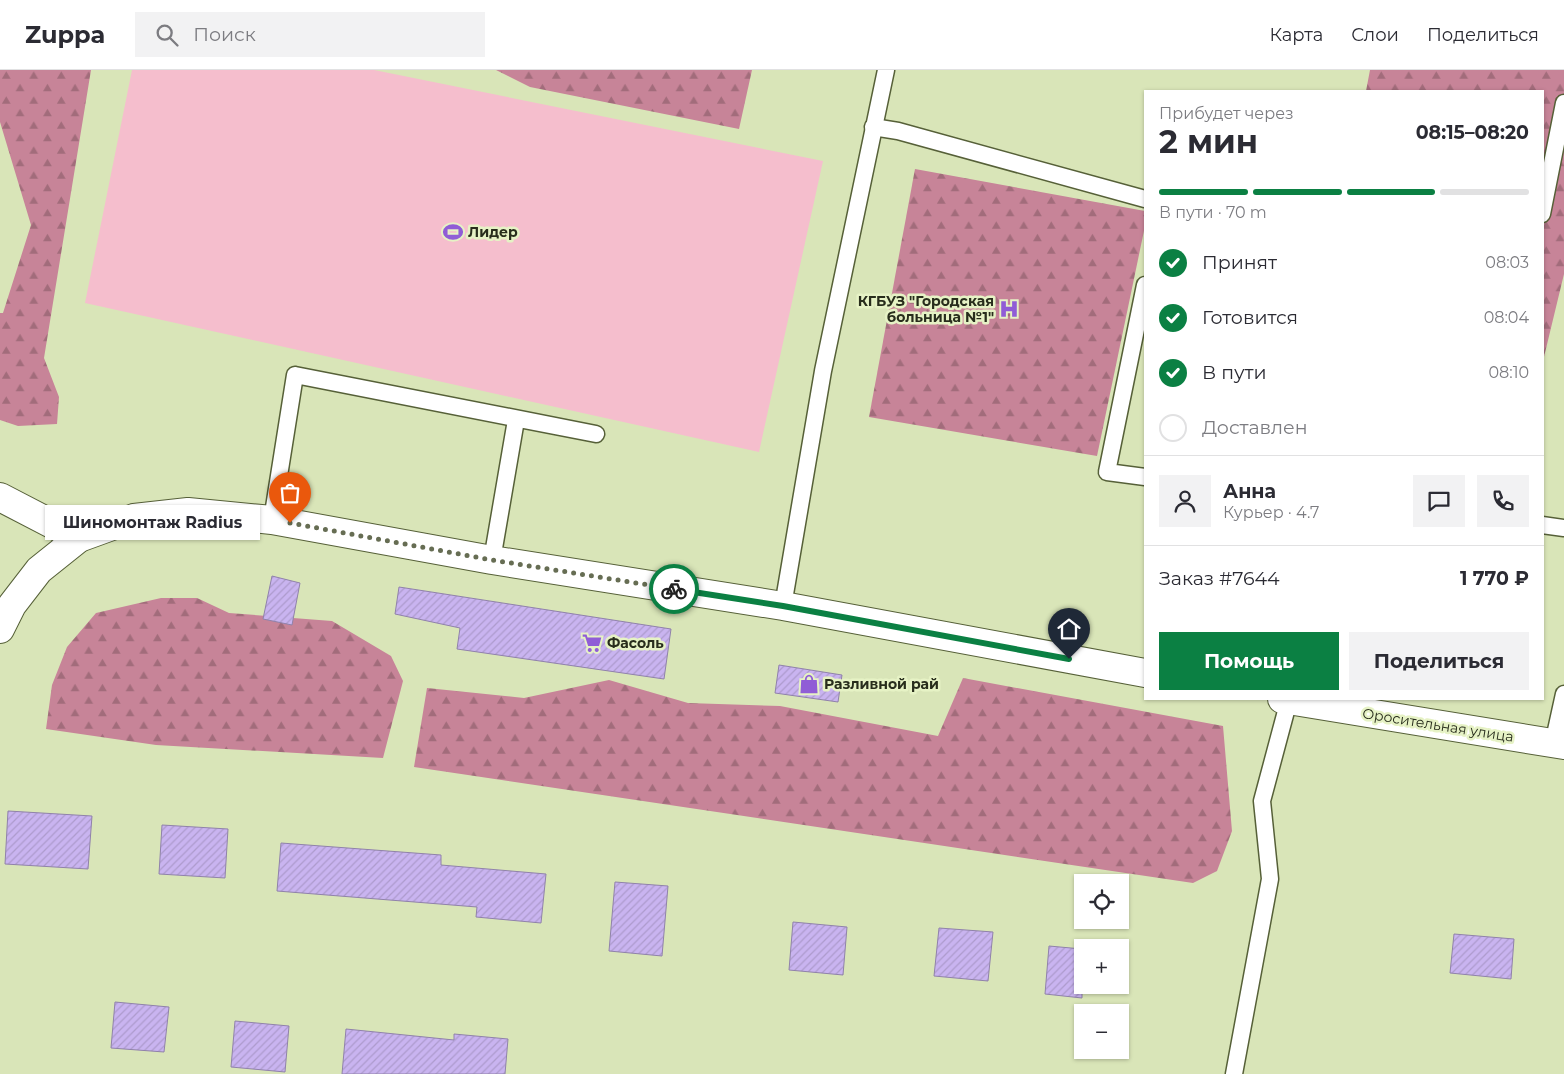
<!DOCTYPE html>
<html lang="ru">
<head>
<meta charset="utf-8">
<style>
  :root { --surface:#fff; --page:#f2f2f3; --text:#2b2b33; --muted:#7c7c81; --line:#e1e1e2; --accent:#0b8043 }
  body { margin:0; font-family:Montserrat,sans-serif; background:var(--page); color:var(--text); height:100vh; display:flex; flex-direction:column; font-size:19px; white-space:nowrap }
  * { box-sizing:border-box; margin:0 }
  p { font-size:16px; color:var(--muted) }
  .icon { flex:none; width:28px; height:28px; fill:none; stroke:currentColor; stroke-width:2; stroke-linecap:round; stroke-linejoin:round }
  .map { position:relative; flex:1; overflow:hidden }
  .drawer { position:absolute; left:1144px; top:20px; width:400px; height:610px; display:flex; flex-direction:column; background:var(--surface); border-radius:0px; box-shadow:0 1px 4px #0004 }
  .drawer>* { flex:none }
  .buttons { position:absolute; left:1074px; top:804px; display:grid; gap:10px }
  .buttons a { display:grid; place-items:center; width:55px; height:55px; border-radius:0px; background:var(--surface); box-shadow:0 1px 4px #0004; font-size:25px }
  .pin { position:absolute; display:grid; place-items:center; width:42px; height:42px; color:#fff; margin:-51px -21px; border-radius:50% 50% 50% 0; rotate:-45deg; box-shadow:0 0 5px #0007 }
  .pin .icon { rotate:45deg }
  .courier { position:absolute; display:grid; place-items:center; width:50px; height:50px; margin:-25px; border:4px solid #0b8043; border-radius:50%; background:#fff; color:#222; box-shadow:0 1px 6px #0007 }
  .bubble { position:absolute; height:35px; border-radius:0px; background:var(--surface); box-shadow:0 1px 4px #0004; font-size:16px; font-weight:700; line-height:35px; text-align:center }
  .head em { font-style:normal; font-weight:700 }
  .head div { display:flex; flex-direction:column-reverse }
  .head { display:flex; align-items:center; justify-content:space-between; height:85px; padding:0 15px }
  h1 { font-size:32px; font-weight:700; line-height:38px }
  .bar { display:grid; grid-template-columns:repeat(4,1fr); gap:8px 5px; align-content:center; height:60px; padding:0 15px }
  .bar i { height:6px; border-radius:4px; background:var(--line) }
  .bar .selected { background:var(--accent) }
  .bar p { grid-column:span 4 }
  .line { display:flex; align-items:center; gap:12px; padding:0 15px; border-top:1px solid var(--line) }
  .line div { flex:1 }
  .round { display:grid; place-items:center; flex:none; width:52px; height:52px; border-radius:0px; background:var(--page) }
  ol { padding:0 15px; list-style:none }
  li { display:flex; align-items:center; gap:15px; height:55px }
  li p { margin-inline-start:auto }
  li .icon { padding:5px; border-radius:50%; background:var(--accent); color:#fff; stroke-width:4 }
  li:last-child { color:var(--muted) }
  li i { width:28px; height:28px; border:2px solid var(--line); border-radius:50% }
  .button { display:flex; gap:10px; margin-top:auto; padding:10px 15px }
  .button a { flex:1; height:58px; border-radius:0px; background:var(--accent); color:#fff; font-size:20px; font-weight:700; line-height:58px; text-align:center }
  .button a+a { background:var(--page); color:var(--text) }
  header { display:flex; align-items:center; gap:30px; box-sizing:border-box; height:70px; padding:0 25px; background:var(--surface); border-bottom:1px solid var(--line) }
  header strong { font-size:24px }
  nav { display:flex; gap:28px; margin-inline-start:auto; font-size:18px }
  .search { width:350px; height:45px; background:var(--page); display:flex; align-items:center; gap:12px; box-sizing:border-box; padding:0 18px; border-radius:0px; color:var(--muted); font-size:19px }
  .map>svg:first-child { display:block }
  .forest { fill:url(#forest-firs) }
  .pitch { fill:#f5becd }
  .building { fill:url(#building-hatch); stroke:#9082aa }
  .lines { fill:none; stroke-linecap:round; stroke-linejoin:round }
  .service-casing { stroke:#566038; stroke-width:19 }
  .minor-casing { stroke:#566038; stroke-width:30 }
  .secondary-casing { stroke:#566038; stroke-width:30 }
  .service { stroke:#fff; stroke-width:16 }
  .minor { stroke:#fff; stroke-width:28 }
  .secondary { stroke:#fff; stroke-width:28 }
  .done { stroke:#666d53; stroke-width:5; stroke-dasharray:0 9 }
  .route { stroke:#0b8043; stroke-width:6 }
  .labels { text-anchor:middle; dominant-baseline:central; stroke-width:5; stroke-linejoin:round; paint-order:stroke }
  .poi-label { font-size:14px; font-weight:bold; fill:#282d1c; stroke:#e6f2c5; text-anchor:start }
  .street-label { font-size:14px; fill:#282d1c; stroke:#e6f2c5 }
</style>
</head>
<body>
<header>
<strong>Zuppa</strong>
<div class="search"><svg class="icon" aria-label="search" viewBox="0 0 24 24"><circle cx="10" cy="10" r="6"/><path d="M15 15l6 6"/></svg>Поиск</div>
<nav><a>Карта</a><a>Слои</a><a>Поделиться</a></nav>
</header>
<div class="map">
<svg width="1564" height="1004" viewBox="0 0 1564 1004">
  <defs>
    <pattern id="forest-firs" width="22" height="20" patternUnits="userSpaceOnUse" patternTransform="scale(1.25)"><rect width="22" height="20" fill="#c78498"/><path d="M5 1l3.5 6h-7zM16 11l3.5 6h-7z" fill="#a26c7b"/></pattern>
    <pattern id="building-hatch" width="6" height="6" patternUnits="userSpaceOnUse" patternTransform="scale(1.25)"><rect width="6" height="6" fill="#c9b4f0"/><path d="M-1 1l2-2M0 6l6-6M5 7l2-2" fill="none" stroke="#ad9bcd"/></pattern>
  </defs>
  <rect width="100%" height="100%" fill="#d9e5b8"/>
  <g class="forest">
    <path d="M0,0H91L44,288L59,327L57,354L18,356L0,350V243H3L31,155L0,52Z"/>
    <path d="M496,0H752L739,59L530,17Z"/>
    <path d="M1370,0H1564V204L1543,291L1542,21H1366Z"/>
    <path d="M915,99L1145,141V156L1097,386L869,347Z"/>
    <path d="M161,528H197L229,543L332,551L391,586L403,611L383,688L156,675L46,659L52,615L67,577L96,543Z"/>
    <path d="M963,608L1223,656L1232,761L1217,801L1193,813L414,697L427,618L524,628L609,610L688,633L780,636L938,666Z"/>
  </g>
  <path class="pitch" d="M132,0H374L823,91L759,382L85,233Z"/>
  <g class="building">
    <path d="M272,506L300,513L292,555L263,549Z"/>
    <path d="M399,517L671,559L664,609L457,579L460,558L395,544Z"/>
    <path d="M779,595L842,605L838,632L775,623Z"/>
    <path d="M8,741L92,746L88,799L5,794Z"/>
    <path d="M162,755L228,759L225,808L159,804Z"/>
    <path d="M281,773L441,785V795L546,804L541,853L476,847L477,837L277,821Z"/>
    <path d="M615,812L668,816L662,886L609,881Z"/>
    <path d="M793,852L847,857L843,905L789,900Z"/>
    <path d="M939,858L993,862L988,911L934,906Z"/>
    <path d="M1454,864L1514,869L1511,909L1450,903Z"/>
    <path d="M1049,876L1082,879V928L1045,924Z"/>
    <path d="M115,932L169,937L164,982L111,978Z"/>
    <path d="M235,951L289,956L285,1002L231,997Z"/>
    <path d="M346,959L454,970V964L508,969L505,1004H342Z"/>
  </g>
  <g class="lines">
    <defs>
      <g id="service">
        <path d="M873,57L898,61L1145,129"/>
        <path d="M1542,144L1564,33"/>
        <path d="M1145,215L1107,402L1145,407"/>
        <path d="M272,450L295,305L596,364"/>
        <path d="M1542,455L1564,458"/>
        <path d="M492,490L516,350"/>
        <path d="M783,536L823,301L886,0"/>
        <path d="M1553,674L1564,624"/>
        <path d="M1234,1004L1270,809L1262,731L1289,630"/>
      </g>
      <path id="minor" d="M0,427L79,468"/>
      <g id="secondary">
        <path d="M0,559L12,535L39,500L79,468L134,448L188,442L272,450L492,490L783,536L1145,603"/>
        <path d="M1282,629L1564,675"/>
      </g>
    </defs>
    <use href="#service" class="service-casing"/>
    <use href="#minor" class="minor-casing"/>
    <use href="#secondary" class="secondary-casing"/>
    <use href="#service" class="service"/>
    <use href="#minor" class="minor"/>
    <use href="#secondary" class="secondary"/>
  </g>
  <g class="lines">
    <path class="done" d="M290,453L492,490L674,519"/>
    <path class="route" d="M674,519L783,536L1069,589"/>
  </g>
  <defs>
    <symbol id="stadium-bare" viewBox="-9 -9 18 18"><path d="M0-5a6.5 5 0 1 0 0 10a6.5 5 0 1 0 0-10ZM-3.5-1.8h7v3.6h-7Z" fill="#905dd6" stroke="#e6f2c5" stroke-width="2.5" paint-order="stroke"/></symbol>
    <symbol id="hospital-bare" viewBox="-9 -9 18 18"><path d="M-5-5h3v3.5h4V-5h3V5h-3V1.5h-4V5h-3Z" fill="#905dd6" stroke="#e6f2c5" stroke-width="2.5" paint-order="stroke"/></symbol>
    <symbol id="supermarket-bare" viewBox="-9 -9 18 18"><path d="M-6-5.5h2.5l.6 2H6L4.5 2H-2.5L-4.4-4H-6ZM-1.5 3.2a1.3 1.3 0 1 0 .1 0ZM3 3.2a1.3 1.3 0 1 0 .1 0Z" fill="#905dd6" stroke="#e6f2c5" stroke-width="2.5" paint-order="stroke"/></symbol>
    <symbol id="shop-bare" viewBox="-9 -9 18 18"><path d="M-5-2.5h2.3a2.7 3.5 0 0 1 5.4 0H5L5.5 6h-11ZM-1.5-2.5h3a1.5 2.3 0 0 0-3 0Z" fill="#905dd6" stroke="#e6f2c5" stroke-width="2.5" paint-order="stroke"/></symbol>
  </defs>
  <g fill-rule="evenodd">
    <use href="#stadium-bare" x="439" y="148" width="28" height="28"/>
    <use href="#hospital-bare" x="995" y="225" width="28" height="28"/>
    <use href="#supermarket-bare" x="578" y="559" width="28" height="28"/>
    <use href="#shop-bare" x="795" y="600" width="28" height="28"/>
  </g>
  <g class="labels">
    <g class="poi-label">
      <text x="468" y="162">Лидер</text>
      <text x="994" y="231" text-anchor="end">КГБУЗ "Городская<tspan x="994" dy="16">больница №1"</tspan></text>
      <text x="607" y="573">Фасоль</text>
      <text x="824" y="614">Разливной рай</text>
    </g>
    <g class="street-label">
      <text transform="translate(1438 655) rotate(9)">Оросительная улица</text>
    </g>
  </g>
</svg>
<div class="buttons">
<a><svg class="icon" aria-label="locate" viewBox="0 0 24 24"><circle cx="12" cy="12" r="6"/><path d="M12 2v4M12 18v4M2 12h4M18 12h4"/></svg></a>
<a>+</a>
<a>−</a>
</div>
<div class="pin" style="left:290px;top:453px;background:#ea580c"><svg class="icon" aria-label="bag" viewBox="0 0 24 24"><path d="M5 8h14l-1 12H6zM9 8a3 3 0 0 1 6 0"/></svg></div>
<div class="pin" style="left:1069px;top:589px;background:#1f2937"><svg class="icon" aria-label="home" viewBox="0 0 24 24"><path d="M3 11l9-7 9 7M6 9v11h12V9"/></svg></div>
<div class="courier" style="left:674px;top:519px"><svg class="icon" aria-label="bike" viewBox="0 0 24 24"><circle cx="6" cy="16" r="4"/><circle cx="18" cy="16" r="4"/><path d="M6 16l4-8h5l3 8M10 8l3 8H6M13 5h3"/></svg></div>
<div class="bubble" style="left:45px;top:435px;width:215px">Шиномонтаж Radius</div>
<section class="drawer">
<div class="head"><div><h1>2 мин</h1><p>Прибудет через</p></div><em>08:15–08:20</em></div>
<div class="bar"><i class="selected"></i><i class="selected"></i><i class="selected"></i><i></i><p>В пути · 70 m</p></div>
<ol>
<li><svg class="icon" aria-label="check" viewBox="0 0 24 24"><path d="M5 12l5 5 9-10"/></svg>Принят<p>08:03</p></li>
<li><svg class="icon" aria-label="check" viewBox="0 0 24 24"><path d="M5 12l5 5 9-10"/></svg>Готовится<p>08:04</p></li>
<li><svg class="icon" aria-label="check" viewBox="0 0 24 24"><path d="M5 12l5 5 9-10"/></svg>В пути<p>08:10</p></li>
<li><i></i>Доставлен</li>
</ol>
<div class="line" style="height:90px"><a class="round"><svg class="icon" aria-label="person" viewBox="0 0 24 24"><circle cx="12" cy="8" r="4"/><path d="M4 21q1-7 8-7t8 7"/></svg></a><div><b>Анна</b><p>Курьер · 4.7</p></div><a class="round"><svg class="icon" aria-label="chat" viewBox="0 0 24 24"><path d="M4 5h16v11H9l-5 4z"/></svg></a><a class="round"><svg class="icon" aria-label="phone" viewBox="0 0 24 24"><path d="M5 4h4l2 5-3 2q2 4 5 5l2-3 5 2v4C11 20 4 13 5 4z"/></svg></a></div>
<div class="line" style="height:65px"><div>Заказ #7644</div><b>1 770 ₽</b></div>
<div class="button"><a>Помощь</a><a>Поделиться</a></div>
</section>
</div>
</body>
</html>
